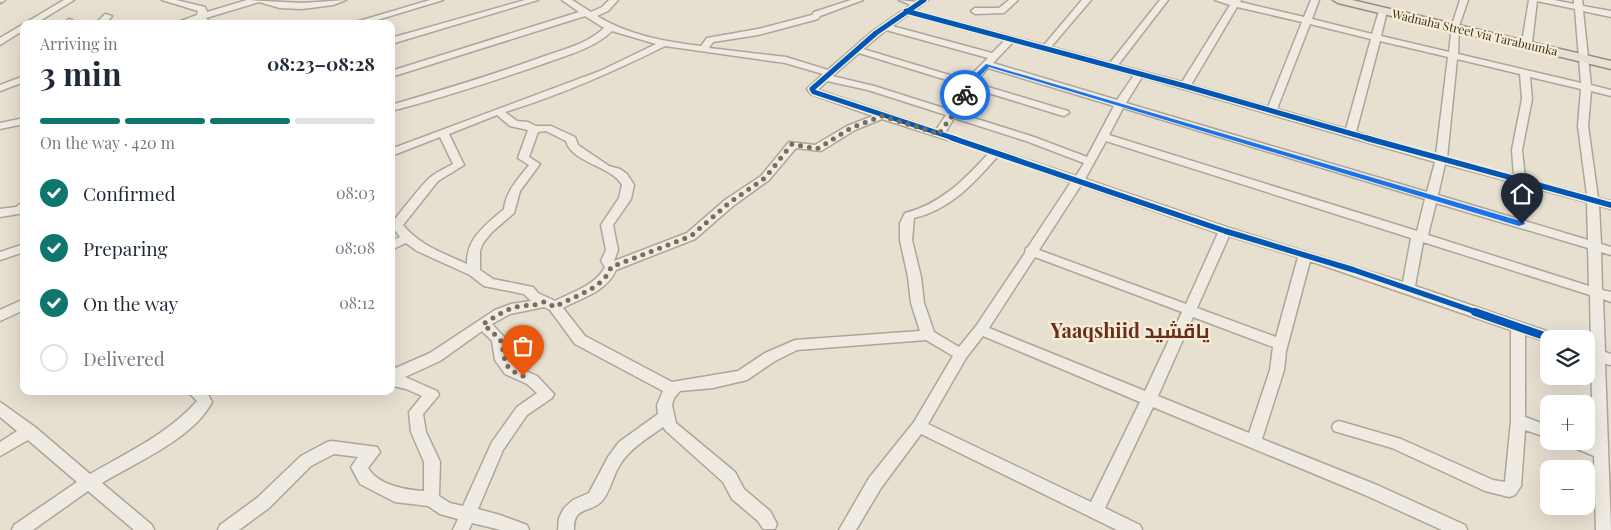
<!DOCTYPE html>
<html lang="en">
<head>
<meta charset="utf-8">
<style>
  :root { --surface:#fff; --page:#f6f6f7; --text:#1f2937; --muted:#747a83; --line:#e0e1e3; --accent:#0f766e }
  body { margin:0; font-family:"Playfair Display",Cairo,serif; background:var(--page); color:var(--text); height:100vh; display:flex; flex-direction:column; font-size:19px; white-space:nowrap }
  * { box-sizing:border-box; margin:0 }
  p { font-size:16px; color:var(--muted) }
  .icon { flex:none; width:28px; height:28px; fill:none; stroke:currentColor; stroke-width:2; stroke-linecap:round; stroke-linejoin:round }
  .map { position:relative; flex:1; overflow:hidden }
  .side { position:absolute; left:20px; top:20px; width:375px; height:375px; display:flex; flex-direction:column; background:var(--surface); border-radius:10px; box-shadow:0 5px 20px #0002 }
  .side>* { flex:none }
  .buttons { position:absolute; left:1540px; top:330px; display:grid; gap:10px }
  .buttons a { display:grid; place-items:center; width:55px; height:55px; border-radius:10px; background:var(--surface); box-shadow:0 5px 20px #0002; font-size:25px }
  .pin { position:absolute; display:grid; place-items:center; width:42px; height:42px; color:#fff; margin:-51px -21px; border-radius:50% 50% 50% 0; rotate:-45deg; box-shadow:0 0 5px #0007 }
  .pin .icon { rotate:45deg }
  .courier { position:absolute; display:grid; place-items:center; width:50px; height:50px; margin:-25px; border:4px solid #1a73e8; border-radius:50%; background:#fff; color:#222; box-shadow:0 1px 6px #0007 }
  .overview em { font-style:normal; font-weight:700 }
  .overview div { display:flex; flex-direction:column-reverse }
  .overview { display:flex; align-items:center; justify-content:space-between; height:85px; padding:0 20px }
  h1 { font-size:32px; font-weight:700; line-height:38px }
  .bar { display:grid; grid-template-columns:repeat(4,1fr); gap:8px 5px; align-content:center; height:60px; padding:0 20px }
  .bar i { height:6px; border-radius:4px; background:var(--line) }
  .bar .active { background:var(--accent) }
  .bar p { grid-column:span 4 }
  ol { padding:0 20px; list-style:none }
  li { display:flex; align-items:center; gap:15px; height:55px }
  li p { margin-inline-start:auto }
  li .icon { padding:5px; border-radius:50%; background:var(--accent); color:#fff; stroke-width:4 }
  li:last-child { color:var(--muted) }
  li i { width:28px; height:28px; border:2px solid var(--line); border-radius:50% }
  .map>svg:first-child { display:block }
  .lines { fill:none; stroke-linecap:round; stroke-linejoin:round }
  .minor-casing { stroke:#ada599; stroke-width:3 }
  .major-casing { stroke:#928b80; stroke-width:3 }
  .minor { fill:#efebe3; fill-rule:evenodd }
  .major { fill:#e6e1d4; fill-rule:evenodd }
  .cycleway-far2-casing { stroke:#f7eed8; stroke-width:8 }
  .cycleway-far1-casing { stroke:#f7eed8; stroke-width:9 }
  .cycleway-casing { stroke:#f7eed8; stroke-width:11 }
  .cycleway-far2 { stroke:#0057b8; stroke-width:5 }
  .cycleway-far1 { stroke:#0057b8; stroke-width:5.5 }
  .cycleway { stroke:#0057b8; stroke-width:8 }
  .route { fill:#1a73e8 }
  .done { stroke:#786c5e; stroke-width:5; stroke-dasharray:0 9 }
  .labels { text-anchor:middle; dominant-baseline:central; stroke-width:4.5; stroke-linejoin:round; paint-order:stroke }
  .far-street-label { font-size:12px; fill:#3d2e20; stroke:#f7eed8 }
  .district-label { font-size:20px; font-weight:bold; fill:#6b2e1e; stroke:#f7eed8 }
</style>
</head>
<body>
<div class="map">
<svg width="1611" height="530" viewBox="0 0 1611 530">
  <rect width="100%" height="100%" fill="#e7e0d1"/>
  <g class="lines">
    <defs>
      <g id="minor">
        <path d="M0,0H5L1,3Z"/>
        <path d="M64,0H74L35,24H24V30L0,45V38Z"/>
        <path d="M162,0H176L205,7L207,12L247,0L302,3L346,0L333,5L302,9L280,8L259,2L206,18L212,24H202L199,20L187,24H173L197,15L198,11Z"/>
        <path d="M430,0H443L364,24H349Z"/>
        <path d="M525,0H538L391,44V38Z"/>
        <path d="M562,0H572L591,12L602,7L609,0H618L608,11L597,16C628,35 666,42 701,46L707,38L758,29L812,15L814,12L851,0H863L820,16L818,19L758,35L713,42L709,48L786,57L828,70L873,31L911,5L899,0L916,2L928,0L914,11L1044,45L1082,0H1091L1051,47L1110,63L1160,0H1168L1118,65L1182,82L1230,5L1215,0H1241L1240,2L1304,17L1311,0H1319L1312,19L1372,34L1379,11L1383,8L1387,11L1381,36L1449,52L1452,25L1460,0H1468L1459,26L1458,54L1581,83L1575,9L1537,1L1532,42L1527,45L1522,42L1529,0H1554L1574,4V0H1582L1583,6L1611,11V17L1583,11L1591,85L1611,90V96L1591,91L1588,126L1598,198L1611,201V209L1599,205L1601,244L1611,247V255L1601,252L1602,290L1611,292V302L1603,299L1605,352L1611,354V365L1605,364L1611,530H1596L1594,456L1568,445L1566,441H1586V440L1593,442L1591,358L1586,357V346L1591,347L1590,295L1423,242L1415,286L1558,335L1560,339H1549V343L1525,334V417L1549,426V438L1525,430L1521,486L1515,495L1509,497L1485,491L1392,448L1334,431L1332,427L1334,423L1339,421L1401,439L1493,480L1505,482L1511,421V330L1310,261L1286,351L1284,370L1262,439L1377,485L1465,525L1467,530H1442L1365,495L1153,407L1105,508L1140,525L1142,530H1117L921,434L881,488L856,530H839L869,478L914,422L953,356L926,340L797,350L775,361L747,380L713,388L680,391L674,398L672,405L676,423L735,472L744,489L770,511L777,524L775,529H763L758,521L732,499L723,482L666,431L663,427C647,439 628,449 618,468C613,477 608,496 601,502C590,513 573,506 574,530H558L559,518L564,508L573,500L589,493L608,457L619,442L658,414L657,405L663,391L575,344L550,310L544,307L510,314L492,324L506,339L509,358L515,366L537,376L554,394L552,398L527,415L503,450L478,509L500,515L527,525L529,530H501L472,523L469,530H453L458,519L440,514L428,506L395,502L360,484L351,467L358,457L334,454L311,466L269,508L239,530H218L220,525L257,498L301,456L327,442L332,441L377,447L380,452L368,468C378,485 405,490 424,491V462L411,432L409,412L422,396L406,389L393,386L391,370L430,353L495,310L511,304L531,301L524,294L484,286L470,275L417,251L406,243L391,250V241L400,237L391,225C393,221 426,179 432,176C438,171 446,168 453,164L440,137L391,156V149L600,71L656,44L612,31C593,49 567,55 543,64C493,81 442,98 391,111V105C442,90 493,75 542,57C565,49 587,44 604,28L585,16L391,77V71L579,12ZM1237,7L1302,22L1268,107L1191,85ZM909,14L1005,40L992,53L892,26ZM1310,24L1371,39L1346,129L1277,109ZM886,30L988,58L966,80L863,49ZM1380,41L1448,57L1436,155L1356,132ZM1013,42L1134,75L1117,100L993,63ZM665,46L785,63L823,74L807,89L811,94L873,116L847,126L815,145L789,142L761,176L725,200L687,233L614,261L618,250L613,225L631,199L634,185L627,174L620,169L609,166L578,145L575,137L551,126H536L528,122L517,121L505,112C561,95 613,72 665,46ZM859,53L963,85L959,99L950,110L874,86L832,76ZM1457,59L1520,74L1522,99L1512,150L1514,176L1447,158ZM988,68L1114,106L1087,157L1034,137L958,113L969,100L972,88L1060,115L1064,116L1069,113L1068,111L975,83ZM1142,77L1435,162L1427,192L1126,103ZM1530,77L1581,89L1578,126L1587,195L1525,179L1522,150L1532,99ZM827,81L868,90L946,115L936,130L818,90ZM1123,108L1425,199L1417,231L1109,135ZM497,115L510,126L528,130L518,158L529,165C518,179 506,191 504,209C487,224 466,238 467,264C443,253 419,245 403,225L438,181L464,165L449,134ZM954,118L1026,141L1084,163L1076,176L945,133ZM882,119L989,153C964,180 941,204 905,213L900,223V240L908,277L911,303L920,331L795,340L765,353L738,371L672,382L585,336L563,308C583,297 606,292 616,270L695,239L733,206L769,180L796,148L821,151L855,130ZM546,131L566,141C572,163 612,166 622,185L619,198L601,225L606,250L601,261L605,267C595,286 572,292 555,301L538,293L533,287L493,279L480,270V251L483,243L492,232L514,213L520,191L540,164L529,157L538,132ZM1106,141L1411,238L1403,282L1229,228L1085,179ZM998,156L1071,182L1028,247L1026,248L1025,253L976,326L959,347L934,332L924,303L921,277L912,240L914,218C951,209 973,184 998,156ZM1445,164L1587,202L1588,240L1438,195ZM1081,185L1218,233L1186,304L1039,250ZM1436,203L1588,248L1589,286L1428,235ZM1229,236L1298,257L1276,337L1197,308ZM1035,257L1182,312L1145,391L989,328ZM1193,317L1273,347L1270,370L1249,433L1158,396ZM482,331L492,341L495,360L505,374L527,384L537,393L517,407L492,442L463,506L450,503L439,496L440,462L426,432L423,414L439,395L437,391L405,377L440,361ZM983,336L1140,402L1091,502L928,424L966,358Z"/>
        <path d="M1009,0H1018L1004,13L975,14L971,11L975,8H999Z"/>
        <path d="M105,14L112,16L107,22V24H99L98,21Z"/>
        <path d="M69,19L72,20V24H62Z"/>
        <path d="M24,76V82L0,91V85Z"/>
        <path d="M24,118V124L0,129V123Z"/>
        <path d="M24,201V213L0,217V209L16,207Z"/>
        <path d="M24,244V252L0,260V252Z"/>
        <path d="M24,299V310L0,321V310Z"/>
        <path d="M187,391H206L212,402C193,439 136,462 102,483L152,525L154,530H134L88,491L33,530H12L14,525L77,482L28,440L0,456V442L17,431L0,417V402L35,427L90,474C128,452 168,434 197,401Z"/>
      </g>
      <path id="major" d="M1333,0H1352L1611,61V69L1338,3Z"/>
    </defs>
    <use href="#minor" class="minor-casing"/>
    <use href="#major" class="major-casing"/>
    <use href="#minor" class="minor"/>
    <use href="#major" class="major"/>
    <defs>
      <g id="cycleway-far2">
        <path d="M924,0L876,33L812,89L814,92L956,139"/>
        <path d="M906,11L1185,86L1370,139"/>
      </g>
      <g id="cycleway-far1">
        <path d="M952,138L1225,231L1354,270L1479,313"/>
        <path d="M1366,138L1611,205"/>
      </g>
      <path id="cycleway" d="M1475,312L1553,339"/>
    </defs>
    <use href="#cycleway-far2" class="cycleway-far2-casing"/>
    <use href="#cycleway-far1" class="cycleway-far1-casing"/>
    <use href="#cycleway" class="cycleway-casing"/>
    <use href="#cycleway-far2" class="cycleway-far2"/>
    <use href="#cycleway-far1" class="cycleway-far1"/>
    <use href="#cycleway" class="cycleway"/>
  </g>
  <path class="route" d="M986,64L1524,222L1525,224L1519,226L989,67L972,84L967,96H963L967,82Z"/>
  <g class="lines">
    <path class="done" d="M523,376C499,367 507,357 500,339L483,324C495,317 506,309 520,306C530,305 534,306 544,302L555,307C573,296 604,289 611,267L691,236L729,203L765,178L792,144L817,149L851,128L882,116L939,134C945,124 964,103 965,95"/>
  </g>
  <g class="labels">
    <g class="far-street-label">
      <text transform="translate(1475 32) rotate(13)">Wadnaha Street via Tarabuunka</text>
    </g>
    <g class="district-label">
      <text x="1130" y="329">Yaaqshiid ياقشيد</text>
    </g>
  </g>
</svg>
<div class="buttons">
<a><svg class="icon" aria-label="layers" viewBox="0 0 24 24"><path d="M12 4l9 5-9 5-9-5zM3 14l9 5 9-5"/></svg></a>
<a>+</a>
<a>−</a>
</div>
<div class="pin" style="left:523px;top:376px;background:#ea580c"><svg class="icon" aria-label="bag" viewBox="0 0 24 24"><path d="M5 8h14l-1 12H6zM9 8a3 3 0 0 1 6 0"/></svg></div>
<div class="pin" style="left:1522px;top:224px;background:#1f2937"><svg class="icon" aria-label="home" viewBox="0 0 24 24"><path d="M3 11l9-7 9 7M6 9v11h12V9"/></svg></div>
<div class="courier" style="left:965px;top:95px"><svg class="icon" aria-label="bike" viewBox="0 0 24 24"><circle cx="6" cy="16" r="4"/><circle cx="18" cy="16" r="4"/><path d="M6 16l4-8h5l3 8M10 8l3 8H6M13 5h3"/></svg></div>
<section class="side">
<div class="overview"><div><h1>3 min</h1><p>Arriving in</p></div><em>08:23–08:28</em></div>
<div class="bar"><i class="active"></i><i class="active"></i><i class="active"></i><i></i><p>On the way · 420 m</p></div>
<ol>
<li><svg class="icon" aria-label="check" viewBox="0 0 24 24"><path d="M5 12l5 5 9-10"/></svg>Confirmed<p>08:03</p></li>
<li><svg class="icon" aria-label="check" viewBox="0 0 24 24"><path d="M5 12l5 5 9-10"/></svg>Preparing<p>08:08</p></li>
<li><svg class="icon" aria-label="check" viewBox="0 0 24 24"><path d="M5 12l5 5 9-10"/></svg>On the way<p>08:12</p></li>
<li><i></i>Delivered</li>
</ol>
</section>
</div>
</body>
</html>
